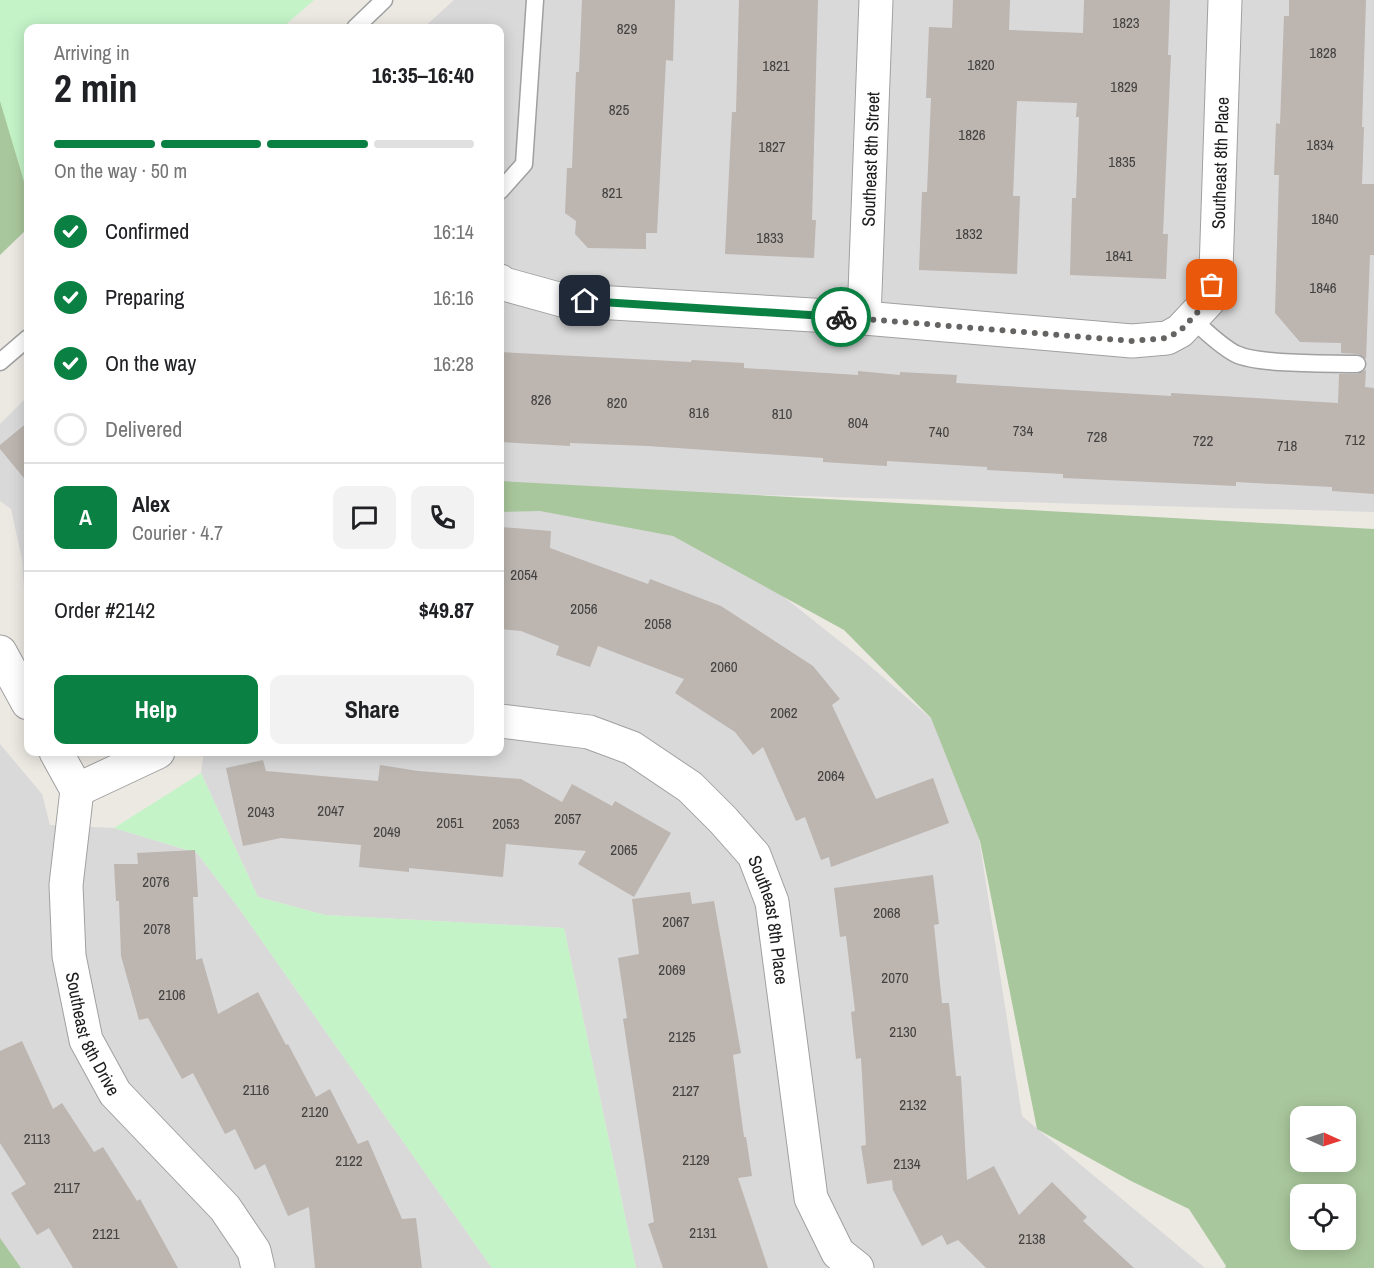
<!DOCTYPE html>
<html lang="en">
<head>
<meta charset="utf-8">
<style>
  :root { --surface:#fff; --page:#f2f2f2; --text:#202124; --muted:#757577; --line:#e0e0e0; --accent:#0b8043 }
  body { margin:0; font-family:"Archivo Narrow",sans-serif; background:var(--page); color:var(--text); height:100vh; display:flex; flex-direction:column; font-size:22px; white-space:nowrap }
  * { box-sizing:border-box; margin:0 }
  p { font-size:20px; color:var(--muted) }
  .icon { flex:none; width:33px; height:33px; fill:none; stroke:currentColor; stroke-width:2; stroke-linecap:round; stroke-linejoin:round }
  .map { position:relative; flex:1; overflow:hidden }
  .panel { position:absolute; left:24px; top:24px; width:480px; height:732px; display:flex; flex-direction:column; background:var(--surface); border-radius:12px; box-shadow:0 3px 15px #0003 }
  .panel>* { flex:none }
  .needle { width:39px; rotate:93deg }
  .controls { position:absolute; left:1290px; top:1106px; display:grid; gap:12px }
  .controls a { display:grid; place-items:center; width:66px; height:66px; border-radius:12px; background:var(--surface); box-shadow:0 3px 15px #0003; font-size:30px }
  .pin { position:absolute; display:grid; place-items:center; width:51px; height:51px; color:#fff; margin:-26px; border-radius:12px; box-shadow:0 3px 9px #0006 }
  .courier { position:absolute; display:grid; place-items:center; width:60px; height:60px; margin:-30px; border:4px solid #0b8043; border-radius:50%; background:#fff; color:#222; box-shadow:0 2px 8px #0007 }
  .overview em { font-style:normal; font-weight:800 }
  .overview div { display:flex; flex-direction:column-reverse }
  .overview { display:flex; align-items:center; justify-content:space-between; height:102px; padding:0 30px }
  h1 { font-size:39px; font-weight:800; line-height:45px }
  .bar { display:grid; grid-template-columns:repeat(4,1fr); gap:9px 6px; align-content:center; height:72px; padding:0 30px }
  .bar i { height:8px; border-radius:4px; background:var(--line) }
  .bar .current { background:var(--accent) }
  .bar p { grid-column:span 4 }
  .line { display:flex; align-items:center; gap:15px; padding:0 30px; border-top:2px solid var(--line) }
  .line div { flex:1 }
  .round { display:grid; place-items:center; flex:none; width:63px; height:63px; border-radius:12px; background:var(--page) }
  ol { padding:0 30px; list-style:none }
  li { display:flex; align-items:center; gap:18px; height:66px }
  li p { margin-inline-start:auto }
  li .icon { padding:6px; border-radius:50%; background:var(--accent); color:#fff; stroke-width:4 }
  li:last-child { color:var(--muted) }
  li i { width:33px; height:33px; border:3px solid var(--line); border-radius:50% }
  .cta { display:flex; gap:12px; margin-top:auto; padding:12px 30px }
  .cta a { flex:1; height:69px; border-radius:12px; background:var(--accent); color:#fff; font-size:24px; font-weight:800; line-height:69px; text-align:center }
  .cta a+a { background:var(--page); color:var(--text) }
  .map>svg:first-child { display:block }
  .residential { fill:#dad9d9 }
  .forest { fill:#a9c79c; fill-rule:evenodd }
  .park { fill:#c4f3c7 }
  .building { fill:#bcb5b0 }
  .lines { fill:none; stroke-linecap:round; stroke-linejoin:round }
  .lane-casing { stroke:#a0a0a0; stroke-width:19 }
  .street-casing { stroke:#a0a0a0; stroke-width:35 }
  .lane { stroke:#fff; stroke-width:16 }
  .street { stroke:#fff; stroke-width:33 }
  .done { stroke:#656462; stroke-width:6; stroke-dasharray:0 10.8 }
  .route { stroke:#0b8043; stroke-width:8 }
  .labels { text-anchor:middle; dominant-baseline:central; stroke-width:6; stroke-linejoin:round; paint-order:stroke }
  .number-label { font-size:15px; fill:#444241 }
  .street-label { font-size:18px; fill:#1c1c1c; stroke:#fff }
</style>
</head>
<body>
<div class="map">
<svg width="1374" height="1268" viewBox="0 0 1374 1268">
  <rect width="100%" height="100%" fill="#ece9e3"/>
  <g class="residential">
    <path d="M454,0H1374V512L652,492L862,659L965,748L1022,1116L1205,1268H636L564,928L325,915L258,897L201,773L204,752H500V28H423Z"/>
    <path d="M28,396V611L25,604L22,559L11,509L0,501V424Z"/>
    <path d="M0,744L42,794L50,825L114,828L197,853L238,907L492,1268H0Z"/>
  </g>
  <g class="forest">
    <path d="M0,87L28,173V228L0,255Z"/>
    <path d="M500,481L1374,529V1268H1225L1226,1266L1189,1209L1131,1181L1037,1129L980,841L931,718L844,630L673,536L540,511L500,512ZM1300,1116H1346V1161H1300ZM1300,1194H1346V1239H1300Z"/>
    <path d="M0,1238L21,1268H0Z"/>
  </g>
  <g class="park">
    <path d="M0,0H314L282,28H28V195L0,101Z"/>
    <path d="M201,773L258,897L325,915L564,928L636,1268H492L238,907L197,853L114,828Z"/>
  </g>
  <g class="building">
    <path d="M582,0H675L673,61L666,60L657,233H646V249L588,248L575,234L576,221L565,213L567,168H572L576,72H579Z"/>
    <path d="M739,0H818L812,220H816L814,258L725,254L732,112H736Z"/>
    <path d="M953,0H1010L1009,30L1083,33L1084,0H1170L1168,55H1171L1163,234H1168L1166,279L1070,275L1072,198H1076L1079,117H1076L1077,103L1017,101L1013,196H1020L1017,274L919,270L922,192H927L931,98H926L929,27L952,28Z"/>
    <path d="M1289,0H1366L1362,127H1364L1362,184H1374V255H1370L1366,359L1358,354L1341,353V343L1300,342L1275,313L1279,175H1274L1276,123L1280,124L1284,16H1289Z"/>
    <path d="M500,352L691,362L692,360L744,363V368L858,375V371L900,375V372L957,375L956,383L1171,396V393L1338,403L1339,374H1357L1366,370L1365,387L1374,388V494L1332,491V487L1236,482V486L1063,478V474L987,470V467L887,461V466L823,462V458L648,446L570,443V446L500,442Z"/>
    <path d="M28,422V483L0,449V445Z"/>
    <path d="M501,527L551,531L550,548L648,584L650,579L721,606L813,666L840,699L832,705L876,799L933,778L949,823L831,867L829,857L821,860L805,817L796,821L763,747L753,755L735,732L675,693L684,679L598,646L590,667L556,655L559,646L521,631L500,629Z"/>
    <path d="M263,760L266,771L378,781L380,765L418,771L521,779L562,802L572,784L612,806L615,801L671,833L634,897L578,864L586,851L506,844L503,877L409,868V872L359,867L361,845L281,838L243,846L226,768Z"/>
    <path d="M195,850L198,897H193L196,960L202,958L218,1014L258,992L286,1045L288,1044L316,1097L330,1089L358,1144L368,1140L402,1219L416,1218L422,1268H315L309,1207L288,1216L265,1164L255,1170L235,1129L225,1134L193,1073L182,1079L148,1018L139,1020L121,956L119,901H116L114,864H138L137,853Z"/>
    <path d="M933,875L939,924L934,925L942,1003H949L956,1076H961L967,1180L994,1166L1019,1215L1052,1182L1087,1217L1083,1221L1134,1268H986L958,1240L947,1245L942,1235L922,1246L893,1190L892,1180L867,1184L861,1146L866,1145L861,1058L856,1059L851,1012L855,1011L846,936L840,937L834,888Z"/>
    <path d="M690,892L692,904L714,901L741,1053L733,1055L744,1137H746L752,1176L738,1178L768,1268H663L648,1224L654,1222L623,1019L627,1018L618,958L639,954L632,899Z"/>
    <path d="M22,1041L53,1109L62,1103L94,1152L103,1147L137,1201L140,1199L178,1268H73L49,1228L37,1235L11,1193L26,1184L0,1143V1051Z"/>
  </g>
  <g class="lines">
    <defs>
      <g id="lane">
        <path d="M355,28L384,0"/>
        <path d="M500,191L524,164L535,0"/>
        <path d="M1192,319C1206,331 1220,346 1236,354C1259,365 1329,363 1357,364"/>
        <path d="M0,362L28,338"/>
      </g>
      <g id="street">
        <path id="s1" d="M500,281L504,284L562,300L864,318L1132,341L1167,338L1180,331L1209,300L1216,271L1225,0"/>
        <path id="s2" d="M864,318L876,0"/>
        <path d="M0,652L28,703"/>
        <path id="s3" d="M500,721L589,732L632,748L690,787L723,820L754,855L772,902L811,1198L838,1253L857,1268"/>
        <path id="s4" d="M56,752L77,790L66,885L69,956L86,1040L115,1093L225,1208L254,1251L258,1268"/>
        <path d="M77,790L158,752"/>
      </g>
    </defs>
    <use href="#lane" class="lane-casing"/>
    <use href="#street" class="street-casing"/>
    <use href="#lane" class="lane"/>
    <use href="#street" class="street"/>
  </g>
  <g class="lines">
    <path class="done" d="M841,317L1132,341L1167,338L1180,331L1209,300L1212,285"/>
    <path class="route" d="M585,301L841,317"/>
  </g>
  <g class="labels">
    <g class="number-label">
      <text x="1126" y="22">1823</text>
      <text x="627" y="28">829</text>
      <text x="1323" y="52">1828</text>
      <text x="981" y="64">1820</text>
      <text x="776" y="65">1821</text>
      <text x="1124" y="86">1829</text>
      <text x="619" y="109">825</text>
      <text x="972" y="134">1826</text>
      <text x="1320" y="144">1834</text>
      <text x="772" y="146">1827</text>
      <text x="1122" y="161">1835</text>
      <text x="612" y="192">821</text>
      <text x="1325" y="218">1840</text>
      <text x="969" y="233">1832</text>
      <text x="770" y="237">1833</text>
      <text x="1119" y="255">1841</text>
      <text x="1323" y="287">1846</text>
      <text x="541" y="399">826</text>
      <text x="617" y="402">820</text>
      <text x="699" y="412">816</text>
      <text x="782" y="413">810</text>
      <text x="858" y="422">804</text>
      <text x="1023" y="430">734</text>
      <text x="939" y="431">740</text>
      <text x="1097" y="436">728</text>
      <text x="1355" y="439">712</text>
      <text x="1203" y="440">722</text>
      <text x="1287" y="445">718</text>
      <text x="524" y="574">2054</text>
      <text x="584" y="608">2056</text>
      <text x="658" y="623">2058</text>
      <text x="724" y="666">2060</text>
      <text x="784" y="712">2062</text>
      <text x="831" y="775">2064</text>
      <text x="331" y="810">2047</text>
      <text x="261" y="811">2043</text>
      <text x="568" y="818">2057</text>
      <text x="450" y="822">2051</text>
      <text x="506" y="823">2053</text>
      <text x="387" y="831">2049</text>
      <text x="624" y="849">2065</text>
      <text x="156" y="881">2076</text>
      <text x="887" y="912">2068</text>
      <text x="676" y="921">2067</text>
      <text x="157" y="928">2078</text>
      <text x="672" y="969">2069</text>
      <text x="895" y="977">2070</text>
      <text x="172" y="994">2106</text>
      <text x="903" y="1031">2130</text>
      <text x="682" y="1036">2125</text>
      <text x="256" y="1089">2116</text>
      <text x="686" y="1090">2127</text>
      <text x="913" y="1104">2132</text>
      <text x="315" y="1111">2120</text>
      <text x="37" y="1138">2113</text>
      <text x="696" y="1159">2129</text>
      <text x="349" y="1160">2122</text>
      <text x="907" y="1163">2134</text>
      <text x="67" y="1187">2117</text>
      <text x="703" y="1232">2131</text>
      <text x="106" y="1233">2121</text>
      <text x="1032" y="1238">2138</text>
    </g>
    <g class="street-label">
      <text stroke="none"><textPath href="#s2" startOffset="159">Southeast 8th Street</textPath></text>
      <text stroke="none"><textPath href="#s1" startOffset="867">Southeast 8th Place</textPath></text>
      <text stroke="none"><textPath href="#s3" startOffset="366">Southeast 8th Place</textPath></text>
      <text stroke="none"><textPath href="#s4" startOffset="292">Southeast 8th Drive</textPath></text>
    </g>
  </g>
</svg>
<div class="controls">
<a><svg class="needle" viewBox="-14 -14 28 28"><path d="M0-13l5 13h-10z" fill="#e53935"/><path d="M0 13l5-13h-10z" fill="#757577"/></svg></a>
<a><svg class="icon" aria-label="locate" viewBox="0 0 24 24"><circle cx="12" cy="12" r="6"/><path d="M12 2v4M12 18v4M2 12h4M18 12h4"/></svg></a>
</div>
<div class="pin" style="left:1212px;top:285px;background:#ea580c"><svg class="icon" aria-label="bag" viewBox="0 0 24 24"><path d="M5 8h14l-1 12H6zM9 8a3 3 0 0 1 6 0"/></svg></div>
<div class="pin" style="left:585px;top:301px;background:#1f2937"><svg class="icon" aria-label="home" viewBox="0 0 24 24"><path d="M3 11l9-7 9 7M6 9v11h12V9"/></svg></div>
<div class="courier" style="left:841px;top:317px"><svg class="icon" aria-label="bike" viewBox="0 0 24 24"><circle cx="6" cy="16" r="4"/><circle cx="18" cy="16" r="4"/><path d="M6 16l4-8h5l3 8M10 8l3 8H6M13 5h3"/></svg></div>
<section class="panel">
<div class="overview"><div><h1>2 min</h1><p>Arriving in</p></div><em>16:35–16:40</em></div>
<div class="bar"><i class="current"></i><i class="current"></i><i class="current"></i><i></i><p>On the way · 50 m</p></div>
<ol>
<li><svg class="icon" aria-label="check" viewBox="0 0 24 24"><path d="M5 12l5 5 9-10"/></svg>Confirmed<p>16:14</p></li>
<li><svg class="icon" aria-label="check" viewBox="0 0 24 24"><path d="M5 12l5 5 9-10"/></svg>Preparing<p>16:16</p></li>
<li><svg class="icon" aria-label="check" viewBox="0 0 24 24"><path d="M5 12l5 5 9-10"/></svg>On the way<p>16:28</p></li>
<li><i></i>Delivered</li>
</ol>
<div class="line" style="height:108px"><b class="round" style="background:var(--accent);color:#fff">A</b><div><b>Alex</b><p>Courier · 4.7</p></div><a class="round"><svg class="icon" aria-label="chat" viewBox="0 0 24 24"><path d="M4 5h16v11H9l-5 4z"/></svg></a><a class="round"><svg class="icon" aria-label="phone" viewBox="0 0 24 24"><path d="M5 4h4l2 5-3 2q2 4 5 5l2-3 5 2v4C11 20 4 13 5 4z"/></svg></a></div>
<div class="line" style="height:78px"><div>Order #2142</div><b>$49.87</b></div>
<div class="cta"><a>Help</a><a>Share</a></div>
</section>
</div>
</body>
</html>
